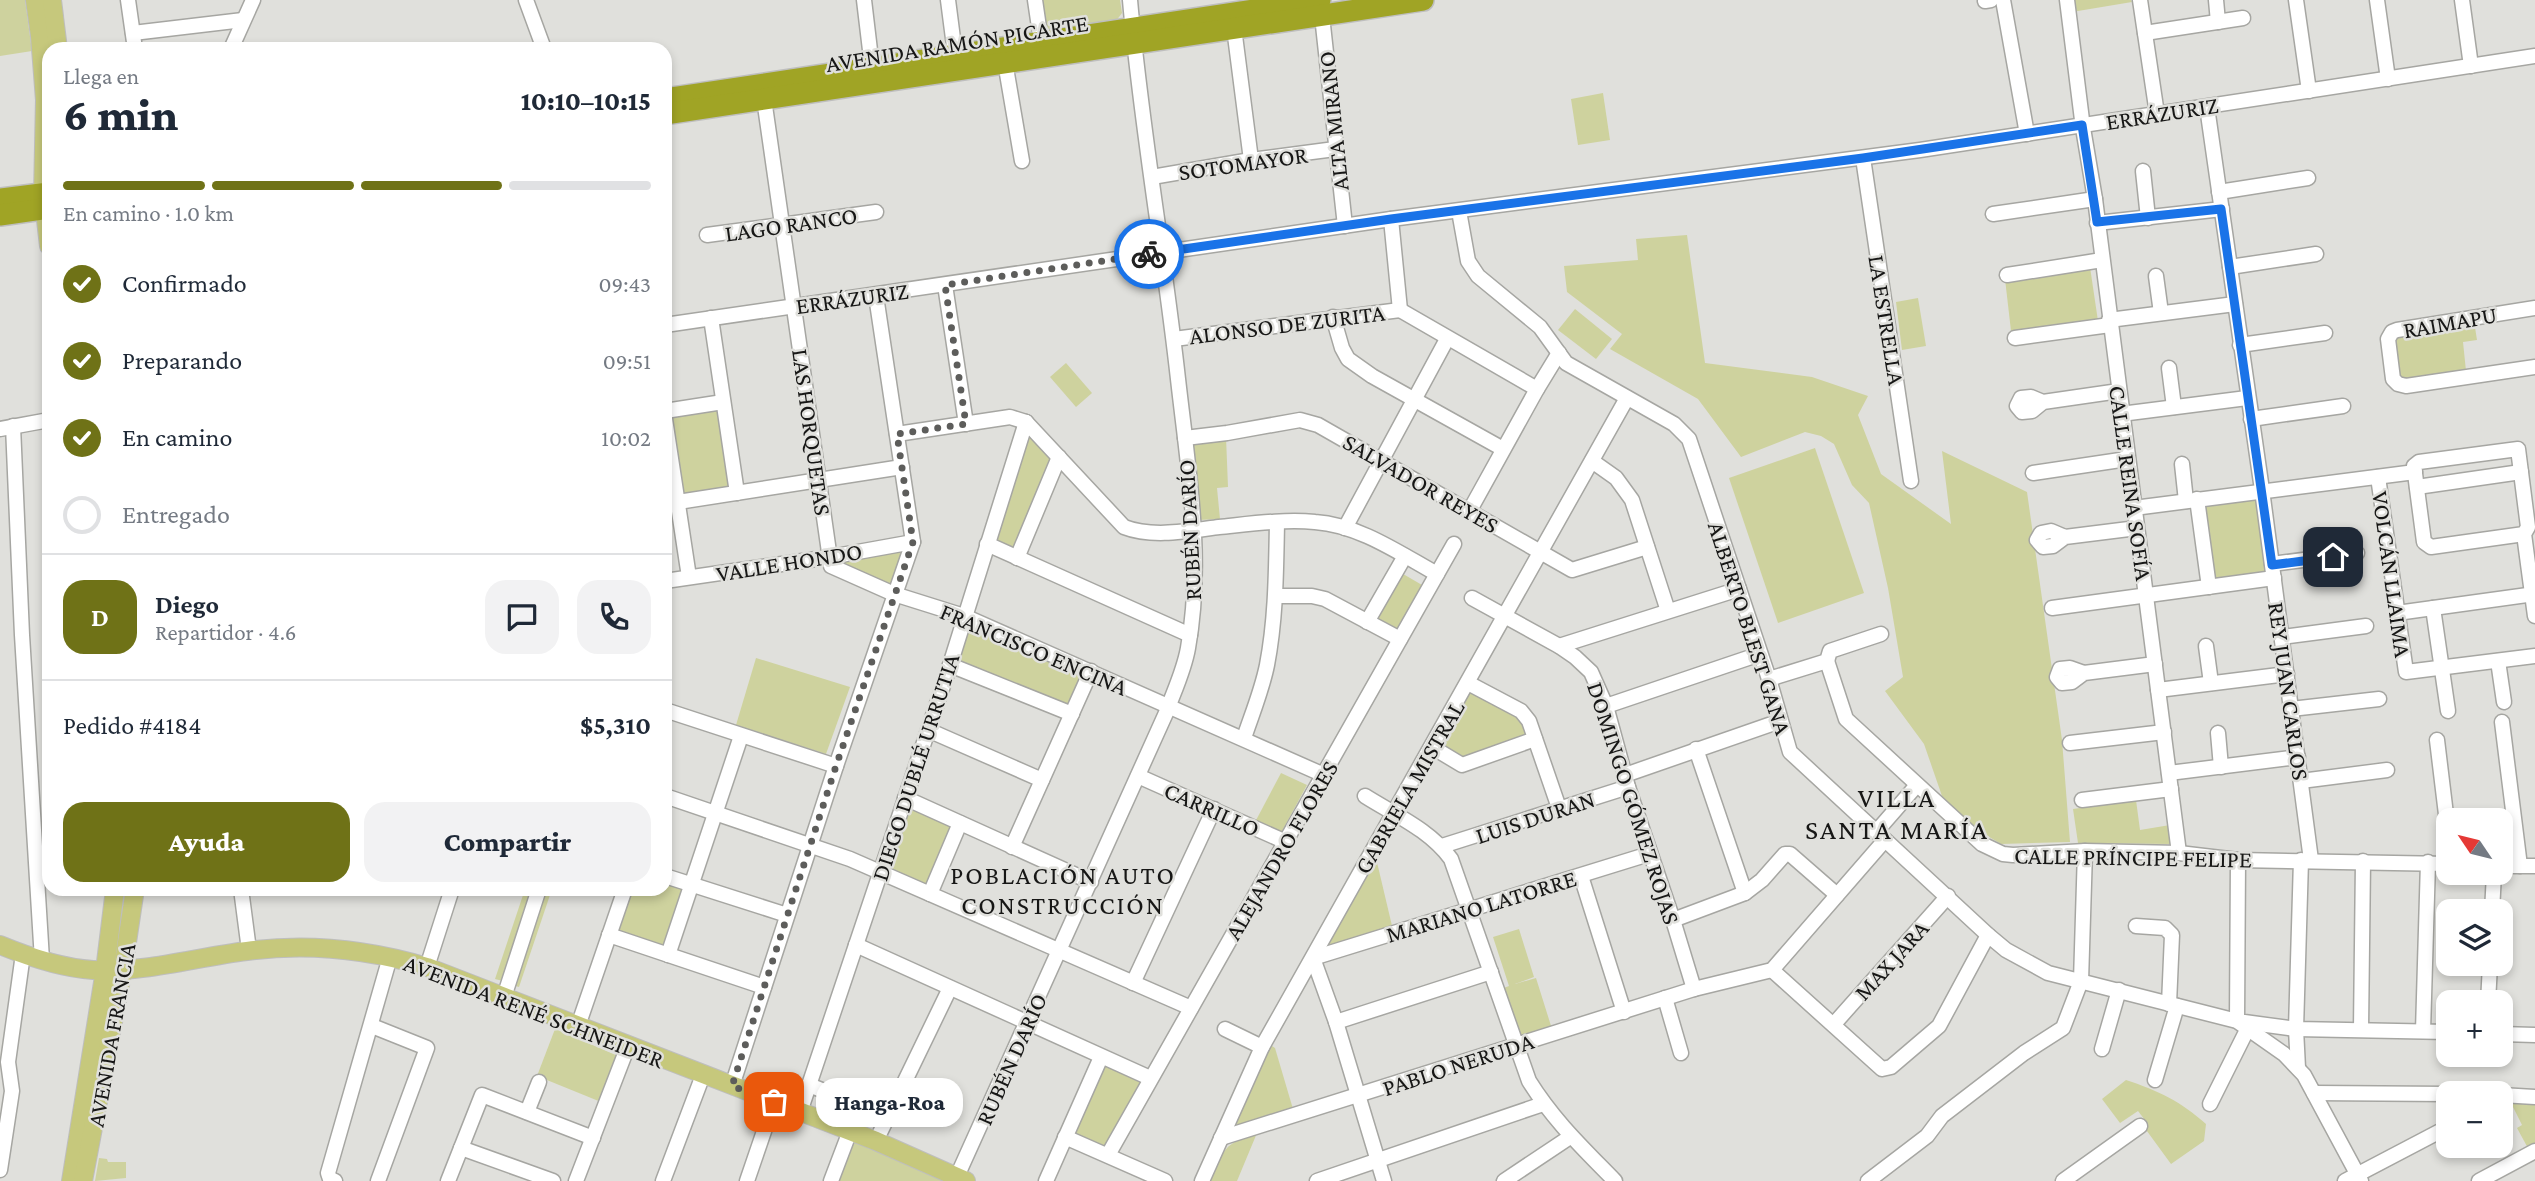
<!DOCTYPE html>
<html lang="es">
<head>
<meta charset="utf-8">
<style>
  :root { --surface:#fff; --page:#f2f2f3; --text:#1f2937; --muted:#747a83; --line:#e0e1e3; --accent:#6f7217 }
  body { margin:0; font-family:"Crimson Pro",serif; background:var(--page); color:var(--text); height:100vh; display:flex; flex-direction:column; font-size:26px; white-space:nowrap }
  * { box-sizing:border-box; margin:0 }
  p { font-size:23px; color:var(--muted) }
  .icon { flex:none; width:38px; height:38px; fill:none; stroke:currentColor; stroke-width:2; stroke-linecap:round; stroke-linejoin:round }
  .map { position:relative; flex:1; overflow:hidden }
  .panel { position:absolute; left:42px; top:42px; width:630px; height:854px; display:flex; flex-direction:column; background:var(--surface); border-radius:21px; box-shadow:0 4px 10px #0003 }
  .panel>* { flex:none }
  .needle { width:46px; rotate:305deg }
  .buttons { position:absolute; left:2436px; top:808px; display:grid; gap:14px }
  .buttons a { display:grid; place-items:center; width:77px; height:77px; border-radius:14px; background:var(--surface); box-shadow:0 4px 10px #0003; font-size:35px }
  .pin { position:absolute; display:grid; place-items:center; width:60px; height:60px; color:#fff; margin:-30px; border-radius:14px; box-shadow:0 4px 10px #0006 }
  .courier { position:absolute; display:grid; place-items:center; width:70px; height:70px; margin:-35px; border:5px solid #1a73e8; border-radius:50%; background:#fff; color:#222; box-shadow:0 2px 9px #0007 }
  .bubble { position:absolute; height:49px; border-radius:21px; background:var(--surface); box-shadow:0 4px 10px #0003; font-size:23px; font-weight:800; line-height:49px; text-align:center }
  .headline em { font-style:normal; font-weight:800 }
  .headline div { display:flex; flex-direction:column-reverse }
  .headline { display:flex; align-items:center; justify-content:space-between; height:119px; padding:0 21px }
  h1 { font-size:46px; font-weight:800; line-height:52px }
  .bar { display:grid; grid-template-columns:repeat(4,1fr); gap:10px 7px; align-content:center; height:84px; padding:0 21px }
  .bar i { height:9px; border-radius:5px; background:var(--line) }
  .bar .active { background:var(--accent) }
  .bar p { grid-column:span 4 }
  .line { display:flex; align-items:center; gap:18px; padding:0 21px; border-top:2px solid var(--line) }
  .line div { flex:1 }
  .round { display:grid; place-items:center; flex:none; width:74px; height:74px; border-radius:21px; background:var(--page) }
  ol { padding:0 21px; list-style:none }
  li { display:flex; align-items:center; gap:21px; height:77px }
  li p { margin-inline-start:auto }
  li .icon { padding:7px; border-radius:50%; background:var(--accent); color:#fff; stroke-width:4 }
  li:last-child { color:var(--muted) }
  li i { width:38px; height:38px; border:4px solid var(--line); border-radius:50% }
  .cta { display:flex; gap:14px; margin-top:auto; padding:14px 21px }
  .cta a { flex:1; height:80px; border-radius:21px; background:var(--accent); color:#fff; font-size:28px; font-weight:800; line-height:80px; text-align:center }
  .cta a+a { background:var(--page); color:var(--text) }
  .map>svg:first-child { display:block }
  .green { fill:#ced29e }
  .lines { fill:none; stroke-linecap:round; stroke-linejoin:round }
  .minor-casing { stroke:#a6a6a2; stroke-width:17 }
  .major-casing { stroke:#bebebe; stroke-width:20 }
  .highway-casing { stroke:#bebebe; stroke-width:24 }
  .minor { stroke:#fff; stroke-width:14 }
  .major { stroke:#c6c87c; stroke-width:18 }
  .highway { stroke:#a0a425; stroke-width:21 }
  .done { stroke:#5d5d5b; stroke-width:7; stroke-dasharray:0 12.6 }
  .route { stroke:#1a73e8; stroke-width:9 }
  .labels { text-anchor:middle; dominant-baseline:central; stroke-width:5; stroke-linejoin:round; paint-order:stroke }
  .street-label { font-size:24px; fill:#171716; stroke:#e0e0dc }
  .neighbourhood-label { font-size:26px; letter-spacing:2px; fill:#171716; stroke:#e0e0dc }
  .quarter-label { font-size:28px; letter-spacing:2px; fill:#171716; stroke:#e0e0dc }
</style>
</head>
<body>
<div class="map">
<svg width="2535" height="1181" viewBox="0 0 2535 1181">
  <rect width="100%" height="100%" fill="#e0e0dc"/>
  <g class="green">
    <path d="M0,0H25L32,51L0,56Z"/>
    <path d="M1039,0H1120L1122,13L1116,21L1049,32L1041,26Z"/>
    <path d="M2071,0H2131L2132,2L2072,12Z"/>
    <path d="M1603,93L1610,140L1578,145L1571,99Z"/>
    <path d="M1687,235L1705,363L1812,377L1868,396L1858,415L1881,474L1951,524L1942,451L2027,492L2062,740L2070,842L2001,844L1974,828L1942,796L1924,744L1885,691L1903,677L1888,588L1869,503L1852,485L1834,444L1821,436L1805,432L1741,457L1698,399L1610,349L1622,334L1567,292L1564,266L1638,260L1636,239Z"/>
    <path d="M2090,267L2098,321L2011,331L2005,279Z"/>
    <path d="M1918,298L1926,346L1902,350L1896,302Z"/>
    <path d="M1575,309L1612,339L1596,359L1558,330Z"/>
    <path d="M2474,321L2477,340L2463,342L2466,371L2408,379H2401L2397,374L2393,338Z"/>
    <path d="M1066,363L1092,393L1076,407L1050,377Z"/>
    <path d="M718,405L731,488L681,497L668,414Z"/>
    <path d="M1027,429L1055,460L1018,553L990,541Z"/>
    <path d="M1226,437L1228,487L1217,488L1220,519L1198,520L1189,442Z"/>
    <path d="M1815,448L1864,593L1778,623L1729,478Z"/>
    <path d="M2250,498L2256,501L2265,571L2261,576L2219,582L2212,578L2204,510L2209,504Z"/>
    <path d="M902,550L892,584L888,587L838,566V559Z"/>
    <path d="M1398,571L1422,585L1397,630L1372,617Z"/>
    <path d="M967,623L1081,674L1067,707L954,661Z"/>
    <path d="M756,658L850,687L826,754L736,725Z"/>
    <path d="M1471,687L1517,712L1526,736L1461,759L1437,746Z"/>
    <path d="M1281,773L1307,785L1280,835L1254,824Z"/>
    <path d="M2136,800L2140,830L2170,825L2172,844L2078,843L2073,809Z"/>
    <path d="M908,806L954,826L930,887L887,870Z"/>
    <path d="M1376,858L1393,930L1328,951L1325,947Z"/>
    <path d="M665,882L684,888L664,951L613,935L630,889H665Z"/>
    <path d="M525,889H533L503,981L495,979Z"/>
    <path d="M544,889H552L519,987L512,985Z"/>
    <path d="M1519,929L1534,977L1515,984L1536,978L1552,1029L1522,1038L1514,1035L1501,989L1509,986L1493,937Z"/>
    <path d="M555,1029L618,1056L601,1102L537,1076Z"/>
    <path d="M1269,1044L1275,1048L1293,1109L1237,1127L1233,1122Z"/>
    <path d="M1103,1061L1143,1079L1106,1150L1071,1134Z"/>
    <path d="M2126,1080C2159,1091 2180,1101 2206,1124L2204,1141L2171,1164L2144,1127L2148,1124L2138,1111L2120,1123L2102,1099Z"/>
    <path d="M2509,1099L2535,1100V1146L2529,1150L2517,1128L2522,1125Z"/>
    <path d="M1257,1133L1237,1181H1210C1225,1148 1222,1145 1257,1133Z"/>
    <path d="M855,1138L943,1176L941,1181H838Z"/>
    <path d="M99,1158L107,1159L108,1162H126V1178L95,1181Z"/>
  </g>
  <g class="lines">
    <defs>
      <g id="minor">
        <path d="M128,0L135,49"/>
        <path d="M526,0L544,49"/>
        <path d="M864,0L872,67"/>
        <path d="M948,0L955,54"/>
        <path d="M1035,0L1041,41"/>
        <path d="M2003,0L2027,134"/>
        <path d="M2067,0L2083,128L2095,199L2179,853"/>
        <path d="M2140,0L2157,114"/>
        <path d="M2216,0L2218,22"/>
        <path d="M2296,0L2309,91"/>
        <path d="M2377,0L2388,79"/>
        <path d="M2462,0L2471,66"/>
        <path d="M1985,1L1991,0"/>
        <path d="M1322,16L1345,226"/>
        <path d="M1234,28L1251,160"/>
        <path d="M133,33L243,20"/>
        <path d="M2145,33L2243,18"/>
        <path d="M231,49L253,0"/>
        <path d="M1005,62L1022,161"/>
        <path d="M764,99L831,566L894,594L964,616L1324,775"/>
        <path d="M2207,107L2262,490L2311,860"/>
        <path d="M1863,158L1911,481"/>
        <path d="M2143,171L2148,218"/>
        <path d="M1152,177L1251,160L1335,149"/>
        <path d="M2219,192L2308,178"/>
        <path d="M1459,211L1468,261L1478,276L1540,327L1566,363L1674,424L1689,439L1769,679L1790,752L1988,935L2006,950L2048,973L2237,1021L2284,1054L2304,1075L2361,1181"/>
        <path d="M1993,214L2095,199"/>
        <path d="M1391,219L1400,310"/>
        <path d="M2097,223L2222,209"/>
        <path d="M707,235L876,212"/>
        <path d="M2230,267L2316,254"/>
        <path d="M2007,275L2102,260"/>
        <path d="M2156,276L2161,313"/>
        <path d="M945,285L966,424"/>
        <path d="M2535,308L2397,330L2392,332L2388,339L2393,379L2398,384L2406,386L2535,367"/>
        <path d="M1400,310L1537,389"/>
        <path d="M1333,317L1342,348L1348,359L1372,376L1503,449"/>
        <path d="M711,318L737,493"/>
        <path d="M2109,320L2235,304"/>
        <path d="M665,325L1391,219L1920,150L2535,56"/>
        <path d="M2015,338L2110,325"/>
        <path d="M1174,339L1400,310"/>
        <path d="M2240,345L2325,333"/>
        <path d="M2169,368L2174,407"/>
        <path d="M2043,402L2032,411L2022,412L2017,406L2021,398L2031,397L2043,402L2119,391"/>
        <path d="M665,411L723,402"/>
        <path d="M2121,414L2247,398"/>
        <path d="M665,419L689,577"/>
        <path d="M2251,419L2343,406"/>
        <path d="M1026,422L1124,527C1152,538 1188,531 1219,527C1249,524 1284,519 1315,522C1359,525 1399,553 1437,574"/>
        <path d="M13,426L22,635L42,960"/>
        <path d="M0,429L49,420"/>
        <path d="M897,434L1010,417L1026,422"/>
        <path d="M1185,438L1227,433L1300,420L1318,425L1572,570L1647,547"/>
        <path d="M1592,461L1616,478L1632,500L1668,611"/>
        <path d="M2182,464L2186,501"/>
        <path d="M2033,473L2127,459"/>
        <path d="M2378,477L2406,672L2535,656"/>
        <path d="M2417,487L2521,472"/>
        <path d="M2197,499L2209,587"/>
        <path d="M678,502L902,467"/>
        <path d="M2134,508L2415,472"/>
        <path d="M1470,510L1537,389L1559,353"/>
        <path d="M1345,528L1447,339"/>
        <path d="M2524,534L2431,547L2424,542L2414,466L2419,462L2518,449L2528,527L2524,534L2535,616"/>
        <path d="M2065,537L2053,546L2043,547L2037,540L2041,533L2051,531L2065,537L2137,528"/>
        <path d="M987,544L1190,635"/>
        <path d="M1017,558L1059,457"/>
        <path d="M2272,564L2357,553"/>
        <path d="M665,581L830,557L913,542"/>
        <path d="M1276,596H1312L1325,599L1400,639"/>
        <path d="M1472,598L1559,646L1575,657L1591,672L1606,706L1628,787L1673,920L1694,989"/>
        <path d="M2052,608L2274,578"/>
        <path d="M2433,608L2448,711"/>
        <path d="M2397,613L2535,594"/>
        <path d="M1367,622L1405,556"/>
        <path d="M2282,637L2366,626"/>
        <path d="M1559,646L1739,589"/>
        <path d="M2206,646L2211,683"/>
        <path d="M1827,661L1846,719L1982,844L2003,854L2013,855L2085,851L2179,853L2238,860L2448,864"/>
        <path d="M2498,661L2504,702"/>
        <path d="M950,665L1072,714"/>
        <path d="M2084,673L2072,682L2062,683L2057,677L2060,669L2070,668L2084,673L2155,664"/>
        <path d="M1769,679L1827,661L1830,651L1881,634"/>
        <path d="M1468,683L1521,711L1529,721L1559,808"/>
        <path d="M2158,690L2287,674"/>
        <path d="M1606,706L1760,654"/>
        <path d="M2291,709L2379,699"/>
        <path d="M665,710L836,766"/>
        <path d="M2502,722L2520,866"/>
        <path d="M928,730L1042,780"/>
        <path d="M2218,733L2221,767"/>
        <path d="M1244,738C1252,714 1262,690 1267,665C1276,618 1276,571 1277,523"/>
        <path d="M2437,740L2448,831"/>
        <path d="M2070,743L2164,732"/>
        <path d="M1432,747L1462,765L1535,739"/>
        <path d="M1696,749L1745,893"/>
        <path d="M2169,773L2298,757"/>
        <path d="M1625,775L1780,721"/>
        <path d="M1138,776L1286,842"/>
        <path d="M2301,781L2387,770"/>
        <path d="M665,796L850,859L1191,1008"/>
        <path d="M1365,796C1395,815 1430,830 1451,859L1529,1081C1554,1121 1583,1148 1615,1181"/>
        <path d="M905,798L1091,882"/>
        <path d="M2082,800L2171,789"/>
        <path d="M1876,832L1917,785"/>
        <path d="M1442,846L1628,787"/>
        <path d="M1012,847L1091,671"/>
        <path d="M2238,860L2237,1021L2296,1029L2448,1032"/>
        <path d="M2501,866H2535"/>
        <path d="M665,876L787,915"/>
        <path d="M1581,876L1624,1012"/>
        <path d="M241,889L249,950"/>
        <path d="M930,894L960,823"/>
        <path d="M2492,912L2494,873"/>
        <path d="M1673,920L1745,893L1762,880L1785,854H1790L1837,895"/>
        <path d="M2136,926L2165,928L2172,935L2169,1004"/>
        <path d="M609,935L764,987"/>
        <path d="M856,945L1150,1078"/>
        <path d="M668,955L741,736"/>
        <path d="M427,967L452,889"/>
        <path d="M1772,970L1882,1069L1891,1067L1939,1026L1988,935"/>
        <path d="M1133,983L1214,809"/>
        <path d="M504,997L539,889"/>
        <path d="M1665,998L1681,1053"/>
        <path d="M2488,1003L2490,964"/>
        <path d="M1336,1022L1491,972"/>
        <path d="M1834,1024L1948,896"/>
        <path d="M372,1026L427,1048L378,1181"/>
        <path d="M578,1026L625,889"/>
        <path d="M1225,1029L1262,1047"/>
        <path d="M2361,1029L2363,861"/>
        <path d="M2423,1031L2428,862"/>
        <path d="M2501,1034L2535,1035"/>
        <path d="M2102,1049L2119,990"/>
        <path d="M2298,1068L2296,1029L2301,860"/>
        <path d="M2155,1080L2177,1006"/>
        <path d="M809,1085L887,1116"/>
        <path d="M732,1086L836,766L913,542L876,296"/>
        <path d="M2314,1093L2448,1094"/>
        <path d="M2501,1095L2535,1097"/>
        <path d="M2210,1104L2248,1028"/>
        <path d="M527,1112L539,1082"/>
        <path d="M800,1112L950,665L1026,422"/>
        <path d="M1065,1137L1165,1181"/>
        <path d="M1221,1138L1694,989L1772,970L1885,840"/>
        <path d="M876,1141L950,988"/>
        <path d="M461,1148L553,1181"/>
        <path d="M1108,1155L1454,544"/>
        <path d="M0,1170L12,1091L8,1062L23,954"/>
        <path d="M335,1181L330,1179L328,1173L390,957"/>
        <path d="M448,1181L482,1095L593,1138"/>
        <path d="M576,1181L628,1046"/>
        <path d="M663,1181L703,1075"/>
        <path d="M747,1181L774,1102"/>
        <path d="M831,1181L850,1131"/>
        <path d="M955,1181L1166,713C1174,691 1184,671 1188,648C1204,559 1188,468 1178,379C1164,252 1141,127 1130,0"/>
        <path d="M1046,1181L1101,1057"/>
        <path d="M1202,1181L1262,1047L1627,398"/>
        <path d="M1317,1181L1543,1104"/>
        <path d="M1384,1181L1336,1022L1313,958L1649,854"/>
        <path d="M1504,1181L1570,1137"/>
        <path d="M1868,1181L1927,1136L1942,1116L2024,1053L2063,1028L2081,981L2085,851"/>
        <path d="M2063,1181L2140,1126"/>
        <path d="M2345,1181L2448,1127"/>
        <path d="M2479,1181L2535,1151"/>
      </g>
      <g id="major">
        <path d="M35,0L40,36L45,100L43,194L49,246"/>
        <path d="M52,0L58,49"/>
        <path d="M0,945C29,957 62,968 93,970C144,973 197,957 247,951C307,943 370,950 427,967L876,1141L966,1181"/>
        <path d="M71,1181L105,970L115,889"/>
        <path d="M83,1181L123,969L135,889"/>
      </g>
      <g id="highway">
        <path d="M665,99L1320,0"/>
        <path d="M665,114L1423,0"/>
        <path d="M0,199L49,193"/>
        <path d="M0,215L49,208"/>
      </g>
    </defs>
    <use href="#minor" class="minor-casing"/>
    <use href="#major" class="major-casing"/>
    <use href="#highway" class="highway-casing"/>
    <use href="#minor" class="minor"/>
    <use href="#major" class="major"/>
    <use href="#highway" class="highway"/>
  </g>
  <g class="lines">
    <path class="done" d="M774,1102L732,1086L836,766L913,542L897,434L966,424L945,285L1149,254"/>
    <path class="route" d="M1149,254L1391,219L1863,158L2082,125L2097,222L2221,209L2272,565L2333,557"/>
  </g>
  <g class="labels">
    <g class="street-label">
      <text transform="translate(957 43) rotate(-9)">AVENIDA RAMÓN PICARTE</text>
      <text transform="translate(2162 113) rotate(-9)">ERRÁZURIZ</text>
      <text transform="translate(1333 121) rotate(-96)">ALTA MIRANO</text>
      <text transform="translate(1243 163) rotate(-8)">SOTOMAYOR</text>
      <text transform="translate(791 224) rotate(-8)">LAGO RANCO</text>
      <text transform="translate(852 298) rotate(-8)">ERRÁZURIZ</text>
      <text transform="translate(1887 320) rotate(81)">LA ESTRELLA</text>
      <text transform="translate(2450 322) rotate(-10)">RAIMAPU</text>
      <text transform="translate(1287 324) rotate(-7)">ALONSO DE ZURITA</text>
      <text transform="translate(812 432) rotate(82)">LAS HORQUETAS</text>
      <text transform="translate(1421 483) rotate(30)">SALVADOR REYES</text>
      <text transform="translate(2131 483) rotate(82)">CALLE REINA SOFÍA</text>
      <text transform="translate(1189 530) rotate(-93)">RUBÉN DARÍO</text>
      <text transform="translate(789 562) rotate(-9)">VALLE HONDO</text>
      <text transform="translate(2392 574) rotate(82)">VOLCÁN LLAIMA</text>
      <text transform="translate(1750 628) rotate(72)">ALBERTO BLEST GANA</text>
      <text transform="translate(1034 649) rotate(23)">FRANCISCO ENCINA</text>
      <text transform="translate(2289 691) rotate(82)">REY JUAN CARLOS</text>
      <text transform="translate(915 767) rotate(-72)">DIEGO DUBLÉ URRUTIA</text>
      <text transform="translate(1409 787) rotate(-60)">GABRIELA MISTRAL</text>
      <text transform="translate(1634 803) rotate(72)">DOMINGO GÓMEZ ROJAS</text>
      <text transform="translate(1212 809) rotate(24)">CARRILLO</text>
      <text transform="translate(1535 817) rotate(-18)">LUIS DURAN</text>
      <text transform="translate(1281 850) rotate(-60)">ALEJANDRO FLORES</text>
      <text transform="translate(2133 857) rotate(1)">CALLE PRÍNCIPE FELIPE</text>
      <text transform="translate(1481 906) rotate(-17)">MARIANO LATORRE</text>
      <text transform="translate(1891 960) rotate(-48)">MAX JARA</text>
      <text transform="translate(534 1011) rotate(21)">AVENIDA RENÉ SCHNEIDER</text>
      <text transform="translate(111 1035) rotate(-80)">AVENIDA FRANCIA</text>
      <text transform="translate(1011 1059) rotate(-66)">RUBÉN DARÍO</text>
      <text transform="translate(1458 1064) rotate(-18)">PABLO NERUDA</text>
    </g>
    <g class="neighbourhood-label">
      <text x="1063" y="875">POBLACIÓN AUTO<tspan x="1063" dy="30">CONSTRUCCIÓN</tspan></text>
    </g>
    <g class="quarter-label">
      <text x="1897" y="797">VILLA<tspan x="1897" dy="32">SANTA MARÍA</tspan></text>
    </g>
  </g>
</svg>
<div class="buttons">
<a><svg class="needle" viewBox="-14 -14 28 28"><path d="M0-13l5 13h-10z" fill="#e53935"/><path d="M0 13l5-13h-10z" fill="#747a83"/></svg></a>
<a><svg class="icon" aria-label="layers" viewBox="0 0 24 24"><path d="M12 4l9 5-9 5-9-5zM3 14l9 5 9-5"/></svg></a>
<a>+</a>
<a>−</a>
</div>
<div class="pin" style="left:774px;top:1102px;background:#ea580c"><svg class="icon" aria-label="bag" viewBox="0 0 24 24"><path d="M5 8h14l-1 12H6zM9 8a3 3 0 0 1 6 0"/></svg></div>
<div class="pin" style="left:2333px;top:557px;background:#1f2937"><svg class="icon" aria-label="home" viewBox="0 0 24 24"><path d="M3 11l9-7 9 7M6 9v11h12V9"/></svg></div>
<div class="courier" style="left:1149px;top:254px"><svg class="icon" aria-label="bike" viewBox="0 0 24 24"><circle cx="6" cy="16" r="4"/><circle cx="18" cy="16" r="4"/><path d="M6 16l4-8h5l3 8M10 8l3 8H6M13 5h3"/></svg></div>
<div class="bubble" style="left:816px;top:1078px;width:147px">Hanga-Roa</div>
<section class="panel">
<div class="headline"><div><h1>6 min</h1><p>Llega en</p></div><em>10:10–10:15</em></div>
<div class="bar"><i class="active"></i><i class="active"></i><i class="active"></i><i></i><p>En camino · 1.0 km</p></div>
<ol>
<li><svg class="icon" aria-label="check" viewBox="0 0 24 24"><path d="M5 12l5 5 9-10"/></svg>Confirmado<p>09:43</p></li>
<li><svg class="icon" aria-label="check" viewBox="0 0 24 24"><path d="M5 12l5 5 9-10"/></svg>Preparando<p>09:51</p></li>
<li><svg class="icon" aria-label="check" viewBox="0 0 24 24"><path d="M5 12l5 5 9-10"/></svg>En camino<p>10:02</p></li>
<li><i></i>Entregado</li>
</ol>
<div class="line" style="height:126px"><b class="round" style="background:var(--accent);color:#fff">D</b><div><b>Diego</b><p>Repartidor · 4.6</p></div><a class="round"><svg class="icon" aria-label="chat" viewBox="0 0 24 24"><path d="M4 5h16v11H9l-5 4z"/></svg></a><a class="round"><svg class="icon" aria-label="phone" viewBox="0 0 24 24"><path d="M5 4h4l2 5-3 2q2 4 5 5l2-3 5 2v4C11 20 4 13 5 4z"/></svg></a></div>
<div class="line" style="height:91px"><div>Pedido #4184</div><b>$5,310</b></div>
<div class="cta"><a>Ayuda</a><a>Compartir</a></div>
</section>
</div>
</body>
</html>
